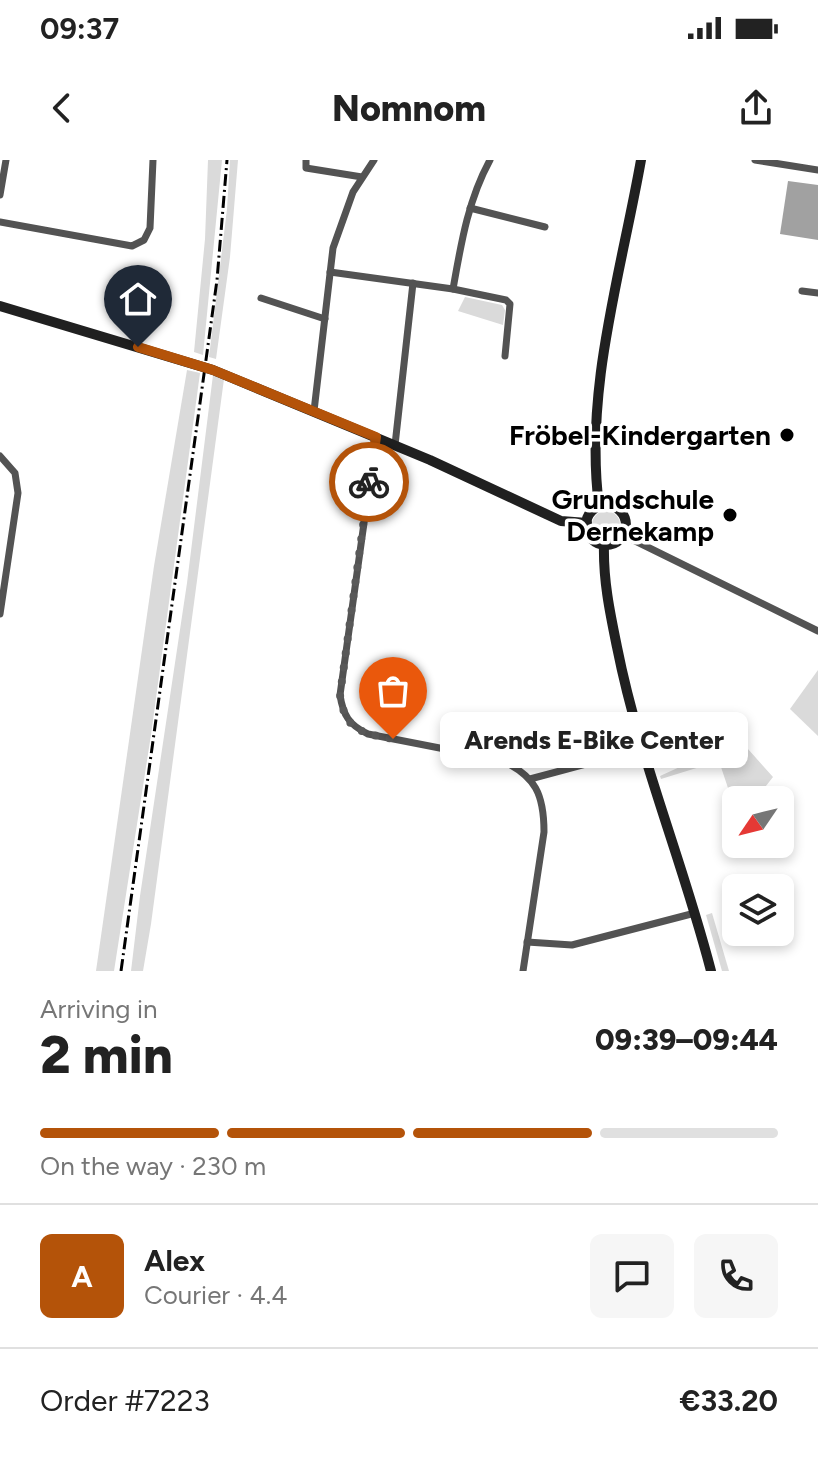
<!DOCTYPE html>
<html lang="en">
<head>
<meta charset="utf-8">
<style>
  :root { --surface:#fff; --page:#f6f6f6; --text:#222; --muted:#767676; --line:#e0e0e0; --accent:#b45309 }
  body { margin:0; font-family:Figtree,sans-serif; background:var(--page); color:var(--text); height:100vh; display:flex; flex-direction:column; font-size:30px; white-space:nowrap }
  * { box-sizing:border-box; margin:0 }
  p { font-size:26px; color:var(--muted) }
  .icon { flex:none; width:44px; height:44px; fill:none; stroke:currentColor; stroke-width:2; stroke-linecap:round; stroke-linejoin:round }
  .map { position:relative; height:811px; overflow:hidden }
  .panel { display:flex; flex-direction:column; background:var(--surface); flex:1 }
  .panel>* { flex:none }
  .needle { width:52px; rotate:235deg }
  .buttons { position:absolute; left:722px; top:626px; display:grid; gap:16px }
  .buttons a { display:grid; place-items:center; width:72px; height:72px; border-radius:12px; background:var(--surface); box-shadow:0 4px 12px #0003; font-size:40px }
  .pin { position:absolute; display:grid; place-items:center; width:68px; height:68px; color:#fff; margin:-82px -34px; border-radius:50% 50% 50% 0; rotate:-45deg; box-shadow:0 0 8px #0007 }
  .pin .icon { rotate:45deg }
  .courier { position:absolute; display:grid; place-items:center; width:80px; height:80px; margin:-40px; border:6px solid #b45309; border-radius:50%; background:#fff; color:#222; box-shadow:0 2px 10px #0007 }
  .bubble { position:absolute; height:56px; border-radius:12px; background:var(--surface); box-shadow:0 4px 12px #0003; font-size:26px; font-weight:800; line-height:56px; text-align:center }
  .summary em { font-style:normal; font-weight:800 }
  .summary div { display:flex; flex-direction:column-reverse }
  .summary { display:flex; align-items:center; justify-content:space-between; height:136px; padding:0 40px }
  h1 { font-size:52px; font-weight:800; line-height:60px }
  .bar { display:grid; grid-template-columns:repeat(4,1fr); gap:12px 8px; align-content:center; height:96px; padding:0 40px }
  .bar i { height:10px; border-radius:6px; background:var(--line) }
  .bar .current { background:var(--accent) }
  .bar p { grid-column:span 4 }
  .line { display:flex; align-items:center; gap:20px; padding:0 40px; border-top:2px solid var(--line) }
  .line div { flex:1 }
  .round { display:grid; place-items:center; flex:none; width:84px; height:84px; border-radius:12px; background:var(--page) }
  .status { display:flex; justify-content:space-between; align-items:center; height:56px; padding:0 40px; background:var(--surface); direction:ltr }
  .status svg { height:22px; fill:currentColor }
  header { display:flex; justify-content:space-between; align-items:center; height:104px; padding:0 40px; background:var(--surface); font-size:36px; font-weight:800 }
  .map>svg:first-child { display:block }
  .green { fill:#dadada }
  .water { fill:#a1a1a1 }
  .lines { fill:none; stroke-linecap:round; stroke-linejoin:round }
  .street { stroke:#535353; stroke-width:7 }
  .secondary { stroke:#202020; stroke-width:10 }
  .rail { stroke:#000; stroke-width:3; stroke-dasharray:12 4 2 4; stroke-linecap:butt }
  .done { stroke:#595959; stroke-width:8; stroke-dasharray:0 14.4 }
  .route { stroke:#b45309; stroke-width:10 }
  .poi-dot { fill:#000; stroke:#fff; stroke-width:3 }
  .labels { text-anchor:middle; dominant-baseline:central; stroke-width:7; stroke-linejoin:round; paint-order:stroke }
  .poi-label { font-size:28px; font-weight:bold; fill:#000; stroke:#fff; text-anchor:end }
</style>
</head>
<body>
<div class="status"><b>09:37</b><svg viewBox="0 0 49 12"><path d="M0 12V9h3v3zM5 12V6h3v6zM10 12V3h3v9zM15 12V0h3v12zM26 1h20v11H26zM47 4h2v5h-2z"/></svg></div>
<header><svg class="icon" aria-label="back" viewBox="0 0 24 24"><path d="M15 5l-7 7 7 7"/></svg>Nomnom<svg class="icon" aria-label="share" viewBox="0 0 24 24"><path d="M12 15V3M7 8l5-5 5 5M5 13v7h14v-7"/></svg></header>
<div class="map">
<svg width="818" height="811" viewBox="0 0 818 811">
  <rect width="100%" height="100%" fill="#fff"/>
  <g class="green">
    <path d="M208,0H222L203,195L194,192L205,79Z"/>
    <path d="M230,0H238L230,97L216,199L209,197L227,49Z"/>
    <path d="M465,137L502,145L505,150L503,165L458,151Z"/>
    <path d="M187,210L200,213L151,575L114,811H96L154,406Z"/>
    <path d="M213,215L224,219L151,764L143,811H131L140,736L187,423Z"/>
    <circle cx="606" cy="365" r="14"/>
    <path d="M818,510V576L790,549Z"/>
    <path d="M731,570L773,617L755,640H736V652L719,601L661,619L660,616L684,605Z"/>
    <path d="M712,753L729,811H722L706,755Z"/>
  </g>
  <path class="water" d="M788,21L818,25V80L780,74Z"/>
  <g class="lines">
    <g class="street">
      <path d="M306,0V8L362,17"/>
      <path d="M755,0L818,10"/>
      <path d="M0,35L6,0"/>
      <path d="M470,48L545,67"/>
      <path d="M0,62L132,86L144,80L150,68L153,0"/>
      <path d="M330,112L453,129L506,140L510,144L505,196"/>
      <path d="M453,129C461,84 468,40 490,0"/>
      <path d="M802,131L818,133"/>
      <path d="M261,138L325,159"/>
      <path d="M314,251L333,88L353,32L374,0"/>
      <path d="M376,277L340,535C343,555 349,565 368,574L501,600C536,616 544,635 544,672L523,811"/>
      <path d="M395,285L413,123"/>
      <path d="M0,296L15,313L18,333L0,454"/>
      <path d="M623,375L818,471"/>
      <path d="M530,619L642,589"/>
      <path d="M527,782L572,785L695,753"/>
    </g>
    <g class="secondary">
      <path d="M0,146L213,210L430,300L561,361L587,363"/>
      <circle cx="606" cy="365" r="20"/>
      <path d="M599,346C584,231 621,113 641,0"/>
      <path d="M604,384C603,420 610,453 617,487C639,598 683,702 711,811"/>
    </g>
    <path class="rail" d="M121,811L205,207L217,120L227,0"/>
  </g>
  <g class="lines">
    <path class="done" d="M369,322L340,535C345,571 362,573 393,579"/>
    <path class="route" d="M138,187L213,210L376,277L369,322"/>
  </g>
  <g class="poi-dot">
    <circle cx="787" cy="275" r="8"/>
    <circle cx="730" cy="355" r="8"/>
  </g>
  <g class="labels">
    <g class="poi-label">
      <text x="771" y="275">Fröbel-Kindergarten</text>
      <text x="714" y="339">Grundschule<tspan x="714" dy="32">Dernekamp</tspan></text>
    </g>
  </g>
</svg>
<div class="buttons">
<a><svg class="needle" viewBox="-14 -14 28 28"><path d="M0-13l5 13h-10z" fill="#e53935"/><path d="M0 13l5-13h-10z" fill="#767676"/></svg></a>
<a><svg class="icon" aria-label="layers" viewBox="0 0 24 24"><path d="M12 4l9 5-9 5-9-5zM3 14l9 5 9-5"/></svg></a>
</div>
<div class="pin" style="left:393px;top:579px;background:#ea580c"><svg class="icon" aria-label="bag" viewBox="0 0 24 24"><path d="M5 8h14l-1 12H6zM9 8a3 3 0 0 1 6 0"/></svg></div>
<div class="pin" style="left:138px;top:187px;background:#1f2937"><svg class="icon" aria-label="home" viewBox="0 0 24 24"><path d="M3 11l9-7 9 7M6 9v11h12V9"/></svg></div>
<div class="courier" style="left:369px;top:322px"><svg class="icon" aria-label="bike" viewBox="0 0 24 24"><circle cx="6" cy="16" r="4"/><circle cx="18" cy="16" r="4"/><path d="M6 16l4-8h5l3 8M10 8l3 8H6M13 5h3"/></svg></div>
<div class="bubble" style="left:440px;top:552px;width:308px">Arends E-Bike Center</div>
</div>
<section class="panel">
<div class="summary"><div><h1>2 min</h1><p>Arriving in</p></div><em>09:39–09:44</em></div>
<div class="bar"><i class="current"></i><i class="current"></i><i class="current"></i><i></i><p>On the way · 230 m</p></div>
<div class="line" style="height:144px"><b class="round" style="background:var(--accent);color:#fff">A</b><div><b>Alex</b><p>Courier · 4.4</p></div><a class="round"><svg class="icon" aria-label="chat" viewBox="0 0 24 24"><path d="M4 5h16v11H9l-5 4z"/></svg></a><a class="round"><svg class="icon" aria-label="phone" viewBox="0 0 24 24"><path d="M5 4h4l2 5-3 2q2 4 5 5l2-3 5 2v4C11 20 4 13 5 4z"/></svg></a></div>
<div class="line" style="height:104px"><div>Order #7223</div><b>€33.20</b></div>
</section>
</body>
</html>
